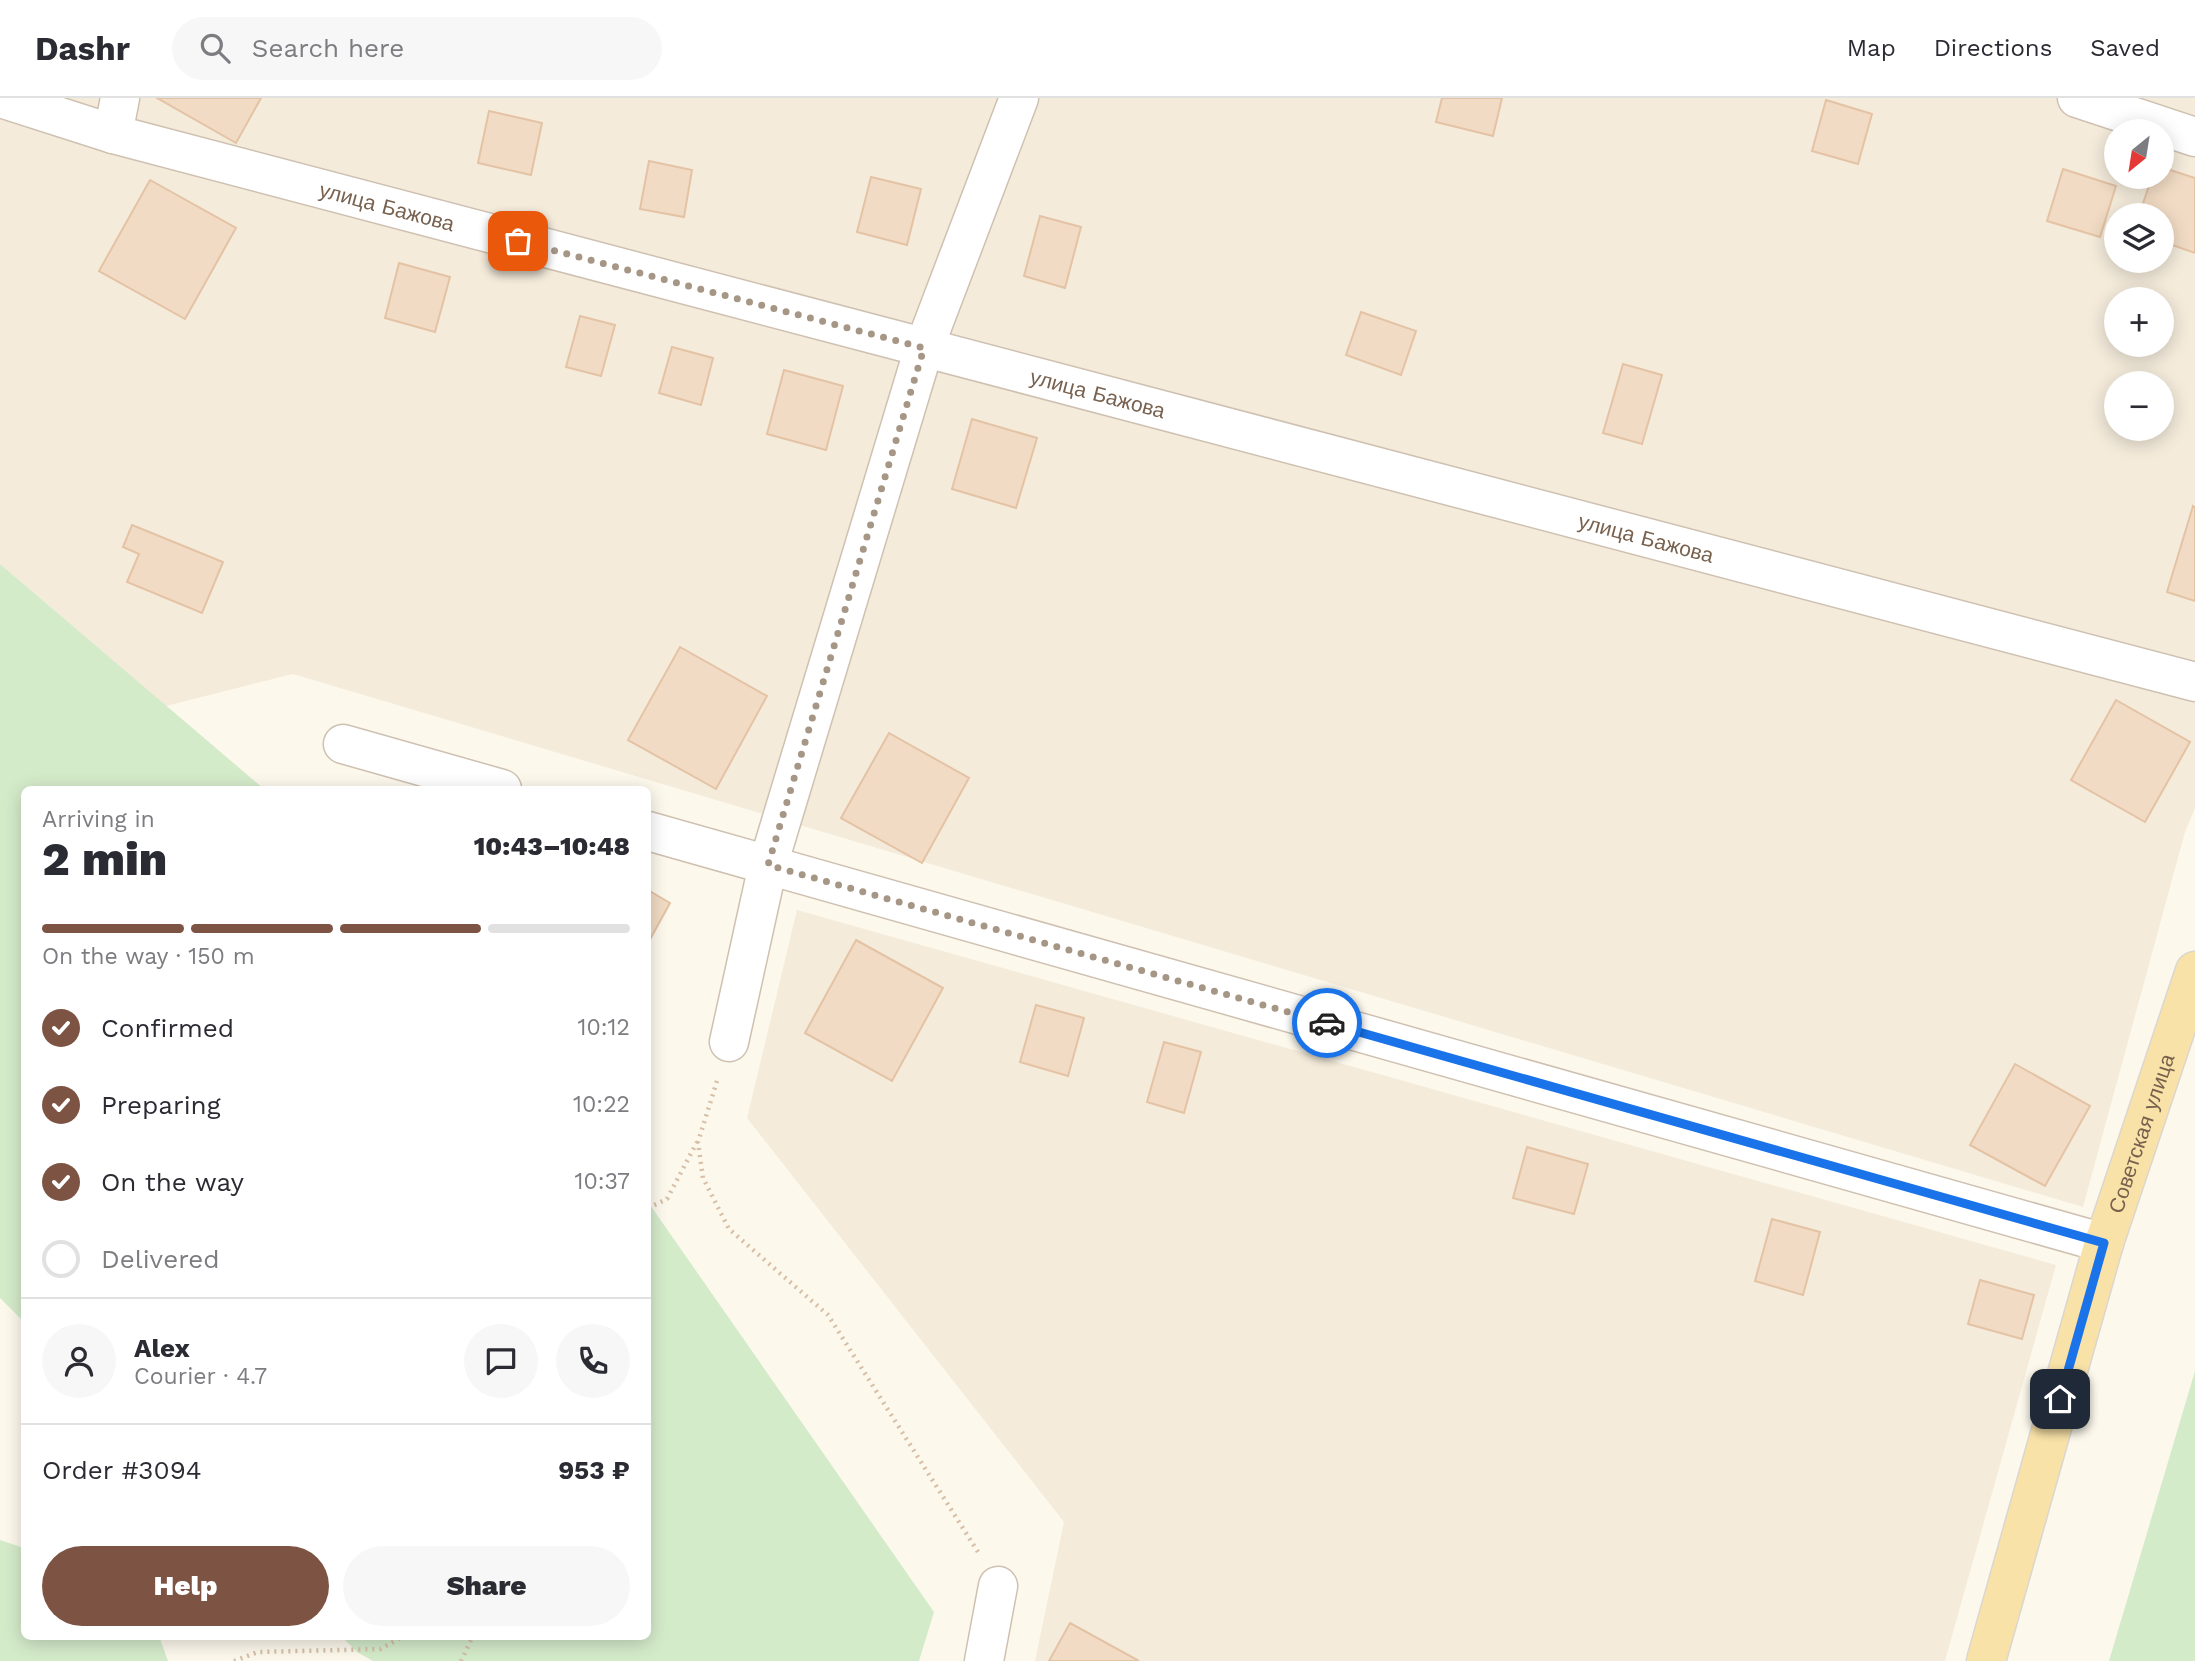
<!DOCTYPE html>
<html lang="en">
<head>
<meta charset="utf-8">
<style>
  :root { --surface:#fff; --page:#f7f7f7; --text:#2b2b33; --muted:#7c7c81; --line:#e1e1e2; --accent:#7d5343 }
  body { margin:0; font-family:"Work Sans",sans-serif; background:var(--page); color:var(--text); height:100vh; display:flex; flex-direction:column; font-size:26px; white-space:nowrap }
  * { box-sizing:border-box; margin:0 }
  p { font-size:23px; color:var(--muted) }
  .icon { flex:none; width:38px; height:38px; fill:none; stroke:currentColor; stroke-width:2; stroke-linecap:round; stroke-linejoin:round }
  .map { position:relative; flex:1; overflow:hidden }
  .details { position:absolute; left:21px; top:688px; width:630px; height:854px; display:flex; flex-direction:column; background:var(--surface); border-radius:10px; box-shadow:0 4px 18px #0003 }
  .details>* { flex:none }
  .needle { width:46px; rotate:210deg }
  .fabs { position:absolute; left:2104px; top:21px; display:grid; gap:14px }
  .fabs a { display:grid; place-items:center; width:70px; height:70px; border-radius:50%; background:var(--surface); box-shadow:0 4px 18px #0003; font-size:35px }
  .pin { position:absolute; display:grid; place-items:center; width:60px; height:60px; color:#fff; margin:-30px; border-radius:14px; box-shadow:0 4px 10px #0006 }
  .courier { position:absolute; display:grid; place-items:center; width:70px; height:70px; margin:-35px; border:5px solid #1a73e8; border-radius:50%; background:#fff; color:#222; box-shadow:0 2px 9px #0007 }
  .headline em { font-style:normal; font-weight:800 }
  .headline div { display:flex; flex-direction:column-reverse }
  .headline { display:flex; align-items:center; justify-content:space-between; height:119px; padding:0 21px }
  h1 { font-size:46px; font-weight:800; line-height:52px }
  .bar { display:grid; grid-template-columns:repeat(4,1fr); gap:10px 7px; align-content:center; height:84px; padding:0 21px }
  .bar i { height:9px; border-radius:5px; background:var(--line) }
  .bar .on { background:var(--accent) }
  .bar p { grid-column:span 4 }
  .line { display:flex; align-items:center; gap:18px; padding:0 21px; border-top:2px solid var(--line) }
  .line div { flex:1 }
  .round { display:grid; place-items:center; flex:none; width:74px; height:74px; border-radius:37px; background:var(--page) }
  ol { padding:0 21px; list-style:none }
  li { display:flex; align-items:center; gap:21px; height:77px }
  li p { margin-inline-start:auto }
  li .icon { padding:7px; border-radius:50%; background:var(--accent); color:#fff; stroke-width:4 }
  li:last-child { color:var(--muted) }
  li i { width:38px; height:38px; border:4px solid var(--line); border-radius:50% }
  .cta { display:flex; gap:14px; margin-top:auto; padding:14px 21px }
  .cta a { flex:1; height:80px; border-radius:42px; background:var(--accent); color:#fff; font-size:28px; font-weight:800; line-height:80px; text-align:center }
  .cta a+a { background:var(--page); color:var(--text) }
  header { display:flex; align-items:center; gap:42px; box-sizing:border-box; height:98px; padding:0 35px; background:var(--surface); border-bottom:2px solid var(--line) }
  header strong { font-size:33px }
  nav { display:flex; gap:38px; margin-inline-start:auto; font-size:24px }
  .search { width:490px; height:63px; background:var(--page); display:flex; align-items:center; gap:18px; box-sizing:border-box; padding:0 24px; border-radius:38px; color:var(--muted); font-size:26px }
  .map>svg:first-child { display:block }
  .residential { fill:#f4ebdb; fill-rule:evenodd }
  .green { fill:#d4ebca }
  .building { fill:#f1dbc4; stroke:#e4c3a5; stroke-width:2 }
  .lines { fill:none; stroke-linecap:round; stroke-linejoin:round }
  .street-casing { stroke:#cfc1b1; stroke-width:41 }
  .primary-casing { stroke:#dcd6d1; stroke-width:41 }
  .path { stroke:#d7bea6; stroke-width:4.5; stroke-dasharray:2 5; stroke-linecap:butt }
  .street { stroke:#fff; stroke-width:38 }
  .primary { stroke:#f8e2a7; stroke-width:38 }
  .done { stroke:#a69685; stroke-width:7; stroke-dasharray:0 12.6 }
  .route { stroke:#1a73e8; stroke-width:9 }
  .labels { text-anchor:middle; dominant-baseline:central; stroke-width:5; stroke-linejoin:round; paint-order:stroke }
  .street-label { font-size:21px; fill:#78614e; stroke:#fffbf3 }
</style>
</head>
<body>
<header>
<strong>Dashr</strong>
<div class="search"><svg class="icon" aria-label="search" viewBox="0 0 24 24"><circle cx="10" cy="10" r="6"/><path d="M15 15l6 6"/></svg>Search here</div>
<nav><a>Map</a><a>Directions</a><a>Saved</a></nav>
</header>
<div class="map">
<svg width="2195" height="1563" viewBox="0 0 2195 1563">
  <rect width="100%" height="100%" fill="#fcf8ec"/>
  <g class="residential">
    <path d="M0,0H2195V710L2185,734L2083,1109L293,576L166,608L0,466ZM2116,33H2161V79H2116ZM2116,117H2161V163H2116ZM2116,201H2161V247H2116ZM2116,285H2161V331H2116Z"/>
    <path d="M797,812L2056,1167L1945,1563H1035L1064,1424L747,1020Z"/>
  </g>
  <g class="green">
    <path d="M0,466L264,691H24V1224L0,1200Z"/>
    <path d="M648,1104L934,1514L919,1563H373L357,1554L341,1538H648Z"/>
    <path d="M2195,1273V1563H2109Z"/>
    <path d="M0,1442L24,1450V1538H159L168,1563H0Z"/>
  </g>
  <g class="building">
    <path d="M157,0H261L236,45Z"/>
    <path d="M1442,0H1502L1493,38L1436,24Z"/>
    <path d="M1826,2L1872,16L1858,66L1812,53Z"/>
    <path d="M489,13L542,25L531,77L478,65Z"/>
    <path d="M649,63L692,72L684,119L640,111Z"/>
    <path d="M2161,69L2195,80V155L2161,143V117H2139L2152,79H2161Z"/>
    <path d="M2063,71L2116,88L2100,139L2047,123Z"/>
    <path d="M871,79L921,91L907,147L857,134Z"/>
    <path d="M150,82L236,130L185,221L99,173Z"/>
    <path d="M1040,118L1081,129L1065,190L1024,178Z"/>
    <path d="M399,165L450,179L435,234L385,220Z"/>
    <path d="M1361,214L1416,233L1401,277L1346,257Z"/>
    <path d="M580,218L615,227L601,278L566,269Z"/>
    <path d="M672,249L713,260L701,307L659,295Z"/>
    <path d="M1623,266L1662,277L1642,346L1603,335Z"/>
    <path d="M784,272L843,288L826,352L767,336Z"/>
    <path d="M972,321L1037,340L1016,410L952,391Z"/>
    <path d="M2193,408L2195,409V503L2167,494Z"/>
    <path d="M132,427L223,464L202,515L127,484L139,456L123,449Z"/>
    <path d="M680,549L767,598L716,691L628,642Z"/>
    <path d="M2116,602L2190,644L2145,724L2071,682Z"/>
    <path d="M889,635L969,680L922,765L841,720Z"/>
    <path d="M648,792L670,805L648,845Z"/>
    <path d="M856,842L943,890L892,983L805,935Z"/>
    <path d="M1036,907L1084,920L1068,978L1020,964Z"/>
    <path d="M1164,944L1201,954L1184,1015L1147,1004Z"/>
    <path d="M2015,966L2090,1008L2045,1088L1970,1047Z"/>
    <path d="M1527,1049L1588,1066L1574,1116L1513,1100Z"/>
    <path d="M1772,1121L1820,1134L1803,1197L1755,1183Z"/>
    <path d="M1980,1182L2034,1197L2022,1241L1968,1226Z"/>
    <path d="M1070,1525L1139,1563H1049Z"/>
  </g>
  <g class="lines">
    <defs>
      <g id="street">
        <path id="s1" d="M1,0L113,36L2195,584"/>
        <path d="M2077,0L2195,39"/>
        <path d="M113,36L120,0"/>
        <path d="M343,646L502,691"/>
        <path d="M648,733L2104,1145"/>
        <path d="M729,944L768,767L924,250L1019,0"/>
        <path d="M984,1563L998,1488"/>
      </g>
      <g id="primary">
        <path id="s2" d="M1986,1563L2104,1145L2195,873"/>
      </g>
    </defs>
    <use href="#street" class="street-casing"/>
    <use href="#primary" class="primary-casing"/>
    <g class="path">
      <path d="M717,983L698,1044L703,1080L729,1131L828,1217L978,1454"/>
      <path d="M648,1110L667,1101L697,1044"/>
      <path d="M234,1563L258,1554L380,1551L404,1538"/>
      <path d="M461,1563L473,1538"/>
    </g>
    <use href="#street" class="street"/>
    <use href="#primary" class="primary"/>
  </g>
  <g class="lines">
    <path class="done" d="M518,143L924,250L768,767L1327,925"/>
    <path class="route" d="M1327,925L2104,1145L2060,1301"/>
  </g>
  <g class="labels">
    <g class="street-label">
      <text stroke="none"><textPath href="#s1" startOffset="401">улица Бажова</textPath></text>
      <text stroke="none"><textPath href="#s1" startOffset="1136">улица Бажова</textPath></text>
      <text stroke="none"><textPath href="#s1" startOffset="1703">улица Бажова</textPath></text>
      <text stroke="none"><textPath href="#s2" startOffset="550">Советская улица</textPath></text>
    </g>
  </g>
</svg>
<div class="fabs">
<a><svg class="needle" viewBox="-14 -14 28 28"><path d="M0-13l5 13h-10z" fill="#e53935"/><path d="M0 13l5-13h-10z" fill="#7c7c81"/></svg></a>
<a><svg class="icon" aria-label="layers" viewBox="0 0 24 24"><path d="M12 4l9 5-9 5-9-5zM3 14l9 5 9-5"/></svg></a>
<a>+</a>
<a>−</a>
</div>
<div class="pin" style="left:518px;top:143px;background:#ea580c"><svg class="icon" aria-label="bag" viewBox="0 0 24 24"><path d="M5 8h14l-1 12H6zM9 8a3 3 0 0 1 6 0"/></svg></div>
<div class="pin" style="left:2060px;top:1301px;background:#1f2937"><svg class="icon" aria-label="home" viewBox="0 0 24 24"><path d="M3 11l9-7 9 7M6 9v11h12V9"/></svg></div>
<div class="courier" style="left:1327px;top:925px"><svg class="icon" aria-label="car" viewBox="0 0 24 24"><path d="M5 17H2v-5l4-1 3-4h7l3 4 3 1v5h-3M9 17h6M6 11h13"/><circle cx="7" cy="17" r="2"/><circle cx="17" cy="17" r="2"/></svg></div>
<section class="details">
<div class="headline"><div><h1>2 min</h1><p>Arriving in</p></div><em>10:43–10:48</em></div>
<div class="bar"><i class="on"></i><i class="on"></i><i class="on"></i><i></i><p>On the way · 150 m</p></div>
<ol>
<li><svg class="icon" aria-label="check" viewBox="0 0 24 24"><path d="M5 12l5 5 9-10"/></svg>Confirmed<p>10:12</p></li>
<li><svg class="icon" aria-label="check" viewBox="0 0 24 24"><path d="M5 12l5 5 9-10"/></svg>Preparing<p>10:22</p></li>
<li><svg class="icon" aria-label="check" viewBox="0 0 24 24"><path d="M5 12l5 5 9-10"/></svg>On the way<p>10:37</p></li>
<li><i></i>Delivered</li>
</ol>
<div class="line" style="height:126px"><a class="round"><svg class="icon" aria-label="person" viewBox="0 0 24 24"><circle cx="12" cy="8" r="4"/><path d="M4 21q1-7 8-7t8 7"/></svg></a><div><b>Alex</b><p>Courier · 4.7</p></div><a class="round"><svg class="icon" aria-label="chat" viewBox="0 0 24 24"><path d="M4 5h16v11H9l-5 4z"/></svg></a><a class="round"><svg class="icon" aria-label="phone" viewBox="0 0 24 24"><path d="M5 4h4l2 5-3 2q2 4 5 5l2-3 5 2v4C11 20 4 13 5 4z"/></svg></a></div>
<div class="line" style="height:91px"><div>Order #3094</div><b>953 ₽</b></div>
<div class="cta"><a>Help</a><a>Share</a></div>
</section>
</div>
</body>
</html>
